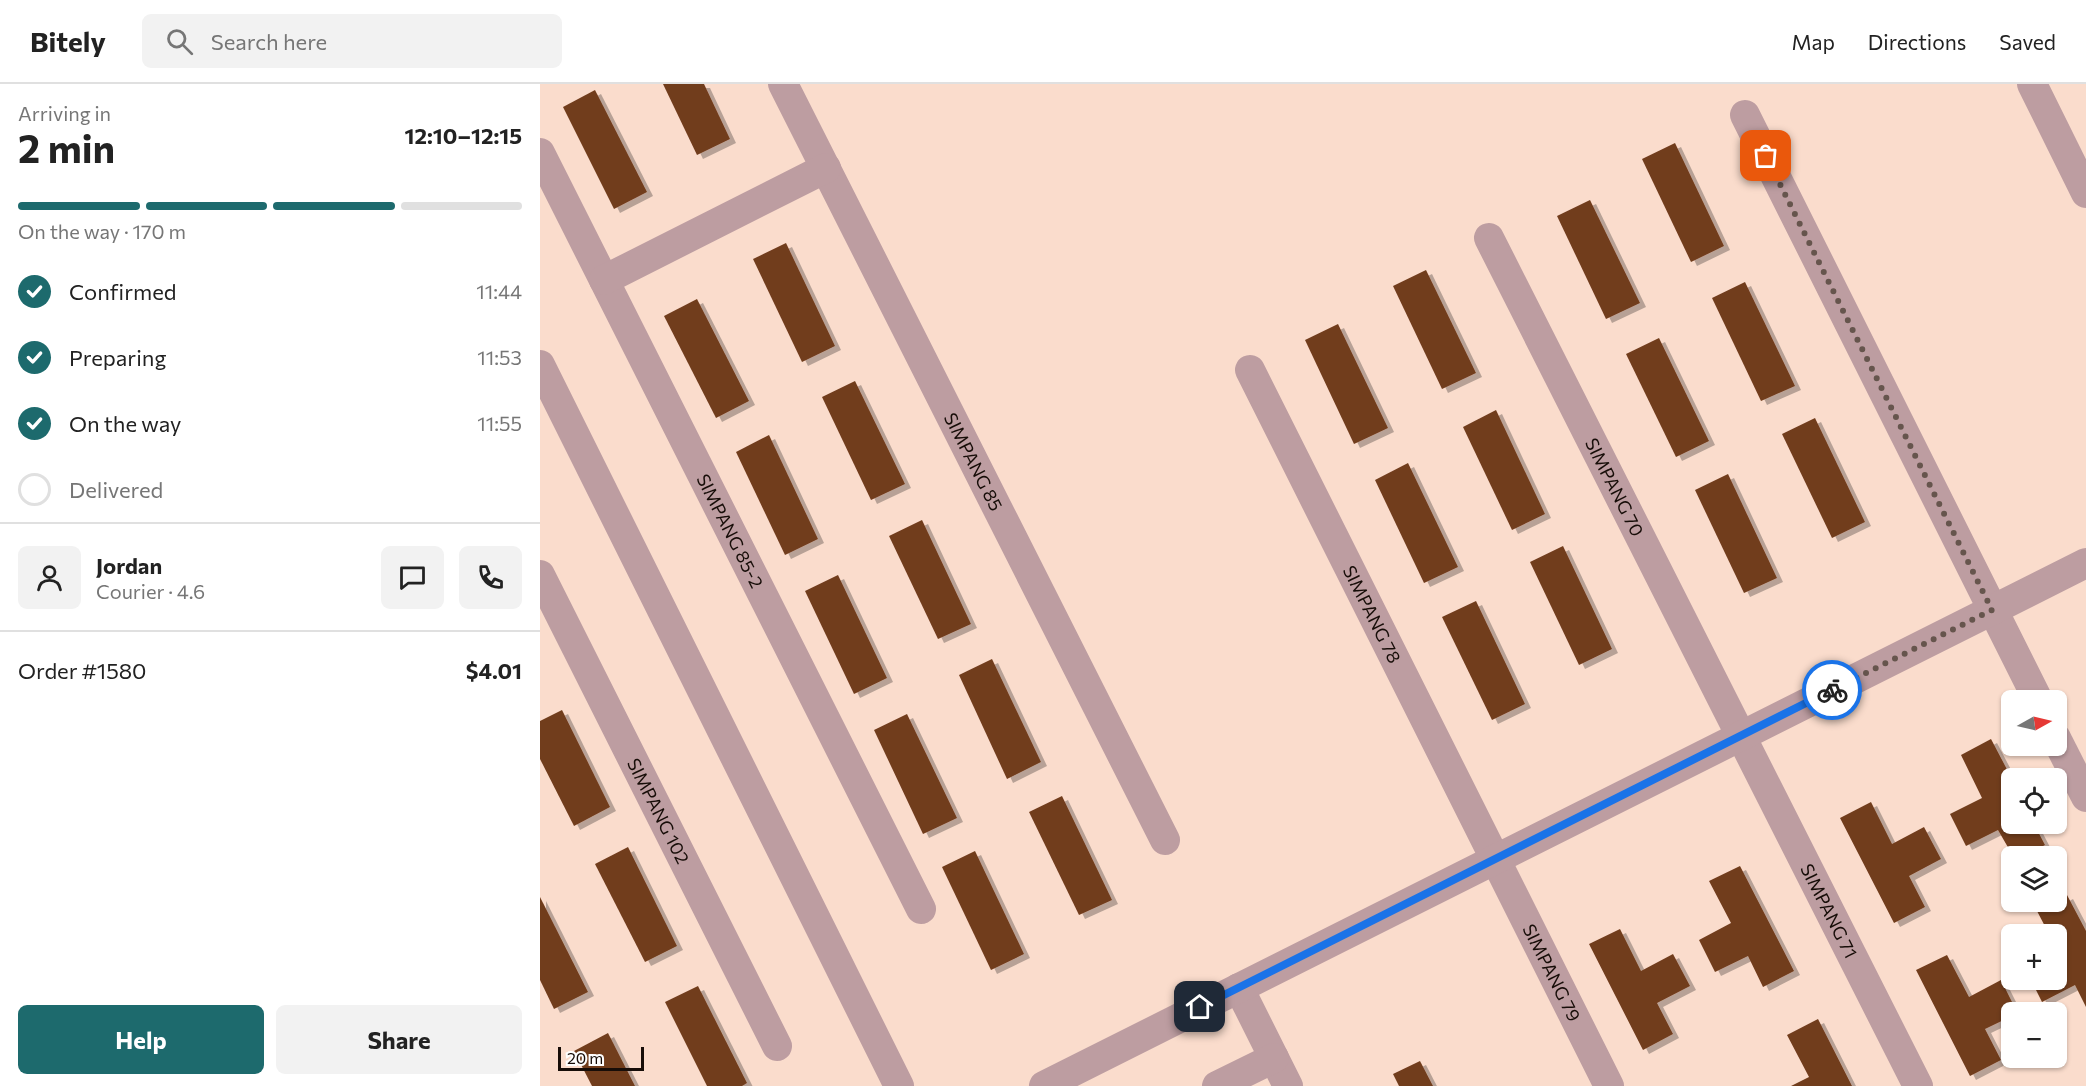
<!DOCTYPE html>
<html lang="en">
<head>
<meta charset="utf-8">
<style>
  :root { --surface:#fff; --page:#f2f2f2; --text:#222; --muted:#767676; --line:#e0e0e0; --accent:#1d6a6d }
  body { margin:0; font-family:Commissioner,sans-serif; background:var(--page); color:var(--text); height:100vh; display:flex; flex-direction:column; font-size:22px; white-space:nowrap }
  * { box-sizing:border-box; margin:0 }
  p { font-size:20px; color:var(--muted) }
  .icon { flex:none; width:33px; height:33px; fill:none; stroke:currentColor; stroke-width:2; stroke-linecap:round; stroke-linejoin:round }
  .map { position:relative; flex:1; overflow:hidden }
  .sheet { display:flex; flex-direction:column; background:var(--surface); width:540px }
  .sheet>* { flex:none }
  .needle { width:39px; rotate:82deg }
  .controls { position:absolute; left:1461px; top:606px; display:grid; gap:12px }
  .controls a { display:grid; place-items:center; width:66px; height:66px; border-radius:9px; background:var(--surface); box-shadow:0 2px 4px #0004; font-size:30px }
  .scale { position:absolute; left:18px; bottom:15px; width:86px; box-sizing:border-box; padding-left:6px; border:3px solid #170d08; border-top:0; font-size:16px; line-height:21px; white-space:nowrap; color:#170d08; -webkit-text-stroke:4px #fff; paint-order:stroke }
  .pin { position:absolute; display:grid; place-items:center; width:51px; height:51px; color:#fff; margin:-26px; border-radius:12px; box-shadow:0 3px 9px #0006 }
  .courier { position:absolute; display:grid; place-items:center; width:60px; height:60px; margin:-30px; border:4px solid #1a73e8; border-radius:50%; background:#fff; color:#222; box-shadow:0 2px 8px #0007 }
  .summary em { font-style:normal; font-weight:700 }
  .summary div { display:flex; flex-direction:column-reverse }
  .summary { display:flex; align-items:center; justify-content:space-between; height:102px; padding:0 18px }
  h1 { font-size:39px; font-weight:700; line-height:45px }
  .bar { display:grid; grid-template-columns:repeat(4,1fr); gap:9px 6px; align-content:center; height:72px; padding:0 18px }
  .bar i { height:8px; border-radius:4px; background:var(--line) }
  .bar .active { background:var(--accent) }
  .bar p { grid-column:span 4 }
  .line { display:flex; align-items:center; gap:15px; padding:0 18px; border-top:2px solid var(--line) }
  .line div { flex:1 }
  .round { display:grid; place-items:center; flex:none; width:63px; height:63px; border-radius:9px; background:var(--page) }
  ol { padding:0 18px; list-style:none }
  li { display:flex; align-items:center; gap:18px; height:66px }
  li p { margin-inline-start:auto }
  li .icon { padding:6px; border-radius:50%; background:var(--accent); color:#fff; stroke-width:4 }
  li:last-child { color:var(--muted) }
  li i { width:33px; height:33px; border:3px solid var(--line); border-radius:50% }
  .action { display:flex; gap:12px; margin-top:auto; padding:12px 18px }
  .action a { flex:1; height:69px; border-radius:9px; background:var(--accent); color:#fff; font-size:24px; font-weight:700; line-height:69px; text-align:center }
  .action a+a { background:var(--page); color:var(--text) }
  header { display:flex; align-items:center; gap:36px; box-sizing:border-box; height:84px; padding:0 30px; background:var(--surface); border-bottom:2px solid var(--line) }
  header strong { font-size:28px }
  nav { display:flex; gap:33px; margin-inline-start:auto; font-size:21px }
  .search { width:420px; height:54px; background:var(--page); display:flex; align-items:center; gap:15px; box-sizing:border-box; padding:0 21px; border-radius:9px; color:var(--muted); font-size:22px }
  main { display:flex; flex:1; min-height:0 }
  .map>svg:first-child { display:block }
  .building { fill:#713c1d; filter:url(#shadow) }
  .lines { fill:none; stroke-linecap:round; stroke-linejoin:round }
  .minor { stroke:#bd9da1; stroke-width:30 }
  .done { stroke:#66554d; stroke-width:6; stroke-dasharray:0 10.8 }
  .route { stroke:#1a73e8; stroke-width:8 }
  .labels { text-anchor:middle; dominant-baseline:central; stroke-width:6; stroke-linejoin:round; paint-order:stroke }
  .street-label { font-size:18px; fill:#170d08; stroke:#fff }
</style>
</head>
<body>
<header>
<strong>Bitely</strong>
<div class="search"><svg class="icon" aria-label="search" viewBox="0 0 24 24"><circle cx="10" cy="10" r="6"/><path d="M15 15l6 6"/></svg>Search here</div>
<nav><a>Map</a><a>Directions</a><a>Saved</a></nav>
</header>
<main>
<section class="sheet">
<div class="summary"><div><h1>2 min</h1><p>Arriving in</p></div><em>12:10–12:15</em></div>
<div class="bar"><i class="active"></i><i class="active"></i><i class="active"></i><i></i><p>On the way · 170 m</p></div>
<ol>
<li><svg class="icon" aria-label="check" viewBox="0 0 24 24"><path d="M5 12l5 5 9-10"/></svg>Confirmed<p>11:44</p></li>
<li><svg class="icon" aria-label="check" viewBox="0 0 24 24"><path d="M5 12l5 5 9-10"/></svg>Preparing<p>11:53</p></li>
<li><svg class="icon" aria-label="check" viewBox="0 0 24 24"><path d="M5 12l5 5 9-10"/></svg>On the way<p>11:55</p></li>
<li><i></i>Delivered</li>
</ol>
<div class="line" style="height:108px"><a class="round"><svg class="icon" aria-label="person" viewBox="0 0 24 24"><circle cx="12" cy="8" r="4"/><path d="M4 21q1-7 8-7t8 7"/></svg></a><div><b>Jordan</b><p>Courier · 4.6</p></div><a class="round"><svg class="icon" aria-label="chat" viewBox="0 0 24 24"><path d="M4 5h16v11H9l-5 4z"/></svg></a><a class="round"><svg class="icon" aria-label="phone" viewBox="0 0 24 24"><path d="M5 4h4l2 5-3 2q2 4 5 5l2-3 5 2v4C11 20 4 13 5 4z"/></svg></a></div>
<div class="line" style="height:78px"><div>Order #1580</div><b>$4.01</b></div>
<div class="action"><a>Help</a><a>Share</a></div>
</section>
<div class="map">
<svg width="1546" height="1002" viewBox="0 0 1546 1002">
  <defs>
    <filter id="shadow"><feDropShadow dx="6" dy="4" stdDeviation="0" flood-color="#0004"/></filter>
  </defs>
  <rect width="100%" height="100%" fill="#fadccc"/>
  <g class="building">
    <path d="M123,0H164L190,55L157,71Z"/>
    <path d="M55,6L107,108L74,125L23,23Z"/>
    <path d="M1135,59L1184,162L1151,178L1102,75Z"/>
    <path d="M1050,116L1100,219L1066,235L1017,132Z"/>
    <path d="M246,159L295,262L262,278L213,175Z"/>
    <path d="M886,186L936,289L902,305L853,202Z"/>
    <path d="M1205,198L1255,302L1221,317L1172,214Z"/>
    <path d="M157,215L209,317L176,334L124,232Z"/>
    <path d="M798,240L848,344L814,360L765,256Z"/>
    <path d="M1119,254L1169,357L1136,373L1086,270Z"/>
    <path d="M315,297L365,400L331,416L282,313Z"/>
    <path d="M956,326L1005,430L972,446L923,343Z"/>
    <path d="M1275,334L1325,438L1292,454L1242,350Z"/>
    <path d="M229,351L278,455L245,471L196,368Z"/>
    <path d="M868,379L918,483L884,499L835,396Z"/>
    <path d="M1188,390L1237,494L1204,509L1155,406Z"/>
    <path d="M382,436L431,540L398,555L349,452Z"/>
    <path d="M1023,462L1072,565L1039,581L990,478Z"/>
    <path d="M298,491L347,594L314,610L265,507Z"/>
    <path d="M936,517L985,620L952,636L902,533Z"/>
    <path d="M452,575L501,678L467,695L419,591Z"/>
    <path d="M22,626L70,723L34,742L0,675V637Z"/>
    <path d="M367,630L417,734L383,750L334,646Z"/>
    <path d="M1451,655L1472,695V740H1494L1505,761L1483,772H1473L1458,746L1426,762L1410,730L1442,714L1421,671Z"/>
    <path d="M522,712L572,816L539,831L489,728Z"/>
    <path d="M1331,718L1352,760L1384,743L1401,775L1369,792L1385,823L1354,839L1300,734Z"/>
    <path d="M88,763L137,862L105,878L55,780Z"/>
    <path d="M435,767L484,870L451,886L402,783Z"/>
    <path d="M1200,782L1254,887L1223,903L1208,872L1175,888L1159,856L1191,839L1169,797Z"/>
    <path d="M1527,811L1546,847V923L1535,901L1502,918L1491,896H1516V870L1518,869L1516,850H1509L1497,827Z"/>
    <path d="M0,813L48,908L14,925L0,896Z"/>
    <path d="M1080,845L1101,887L1133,870L1150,902L1117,919L1133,950L1103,966L1049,860Z"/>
    <path d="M1407,871L1429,913L1461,896L1477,928H1472V932L1445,945L1461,976L1430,992L1376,886Z"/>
    <path d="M158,902L207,999L202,1002H167L125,918Z"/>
    <path d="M1278,935L1312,1002H1251L1269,993L1247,951Z"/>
    <path d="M68,949L95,1002H52L34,967Z"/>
    <path d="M880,977L893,1002H859L853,990Z"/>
  </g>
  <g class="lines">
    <g class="minor">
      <path id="s1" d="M243,0L625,756"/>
      <path d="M1492,0L1546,109"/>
      <path d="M1205,31L1498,616"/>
      <path id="s2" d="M0,69L381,825"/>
      <path id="s3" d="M949,154L1378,1002"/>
      <path d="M64,196L286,84"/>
      <path d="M0,281L359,1002"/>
      <path id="s4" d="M710,286L1069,1002"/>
      <path id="s5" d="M0,491L237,962"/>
      <path d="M1516,654L1546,713"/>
      <path d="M699,904L748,1002"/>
      <path d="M504,1002L1546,479"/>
      <path d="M677,1002L734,974"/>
    </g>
  </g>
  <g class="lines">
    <path class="done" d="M1226,72L1452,526L1292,606"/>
    <path class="route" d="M660,923L1292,606"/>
  </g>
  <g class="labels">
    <g class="street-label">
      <text stroke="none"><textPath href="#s1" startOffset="423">SIMPANG 85</textPath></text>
      <text stroke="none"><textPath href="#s3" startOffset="279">SIMPANG 70</textPath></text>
      <text stroke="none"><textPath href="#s2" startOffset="423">SIMPANG 85-2</textPath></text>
      <text stroke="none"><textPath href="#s4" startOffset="273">SIMPANG 78</textPath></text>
      <text stroke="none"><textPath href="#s5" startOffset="264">SIMPANG 102</textPath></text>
      <text stroke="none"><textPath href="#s3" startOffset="754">SIMPANG 71</textPath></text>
      <text stroke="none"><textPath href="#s4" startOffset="674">SIMPANG 79</textPath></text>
    </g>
  </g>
</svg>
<div class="controls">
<a><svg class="needle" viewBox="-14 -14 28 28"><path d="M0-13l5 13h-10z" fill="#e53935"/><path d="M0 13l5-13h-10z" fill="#767676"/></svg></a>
<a><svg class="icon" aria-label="locate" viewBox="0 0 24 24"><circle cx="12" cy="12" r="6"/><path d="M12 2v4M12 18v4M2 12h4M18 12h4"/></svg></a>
<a><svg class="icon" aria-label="layers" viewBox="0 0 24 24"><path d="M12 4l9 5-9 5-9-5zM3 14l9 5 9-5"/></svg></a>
<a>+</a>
<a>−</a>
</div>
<div class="scale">20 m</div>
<div class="pin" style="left:1226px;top:72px;background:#ea580c"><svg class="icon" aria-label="bag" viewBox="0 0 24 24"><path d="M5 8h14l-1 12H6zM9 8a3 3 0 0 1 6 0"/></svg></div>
<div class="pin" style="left:660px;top:923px;background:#1f2937"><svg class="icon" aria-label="home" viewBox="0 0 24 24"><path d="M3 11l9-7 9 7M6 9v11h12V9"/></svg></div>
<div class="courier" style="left:1292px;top:606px"><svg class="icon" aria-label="bike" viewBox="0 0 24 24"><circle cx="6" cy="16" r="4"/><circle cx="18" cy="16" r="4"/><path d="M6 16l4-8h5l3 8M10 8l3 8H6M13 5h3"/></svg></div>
</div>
</main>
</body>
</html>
